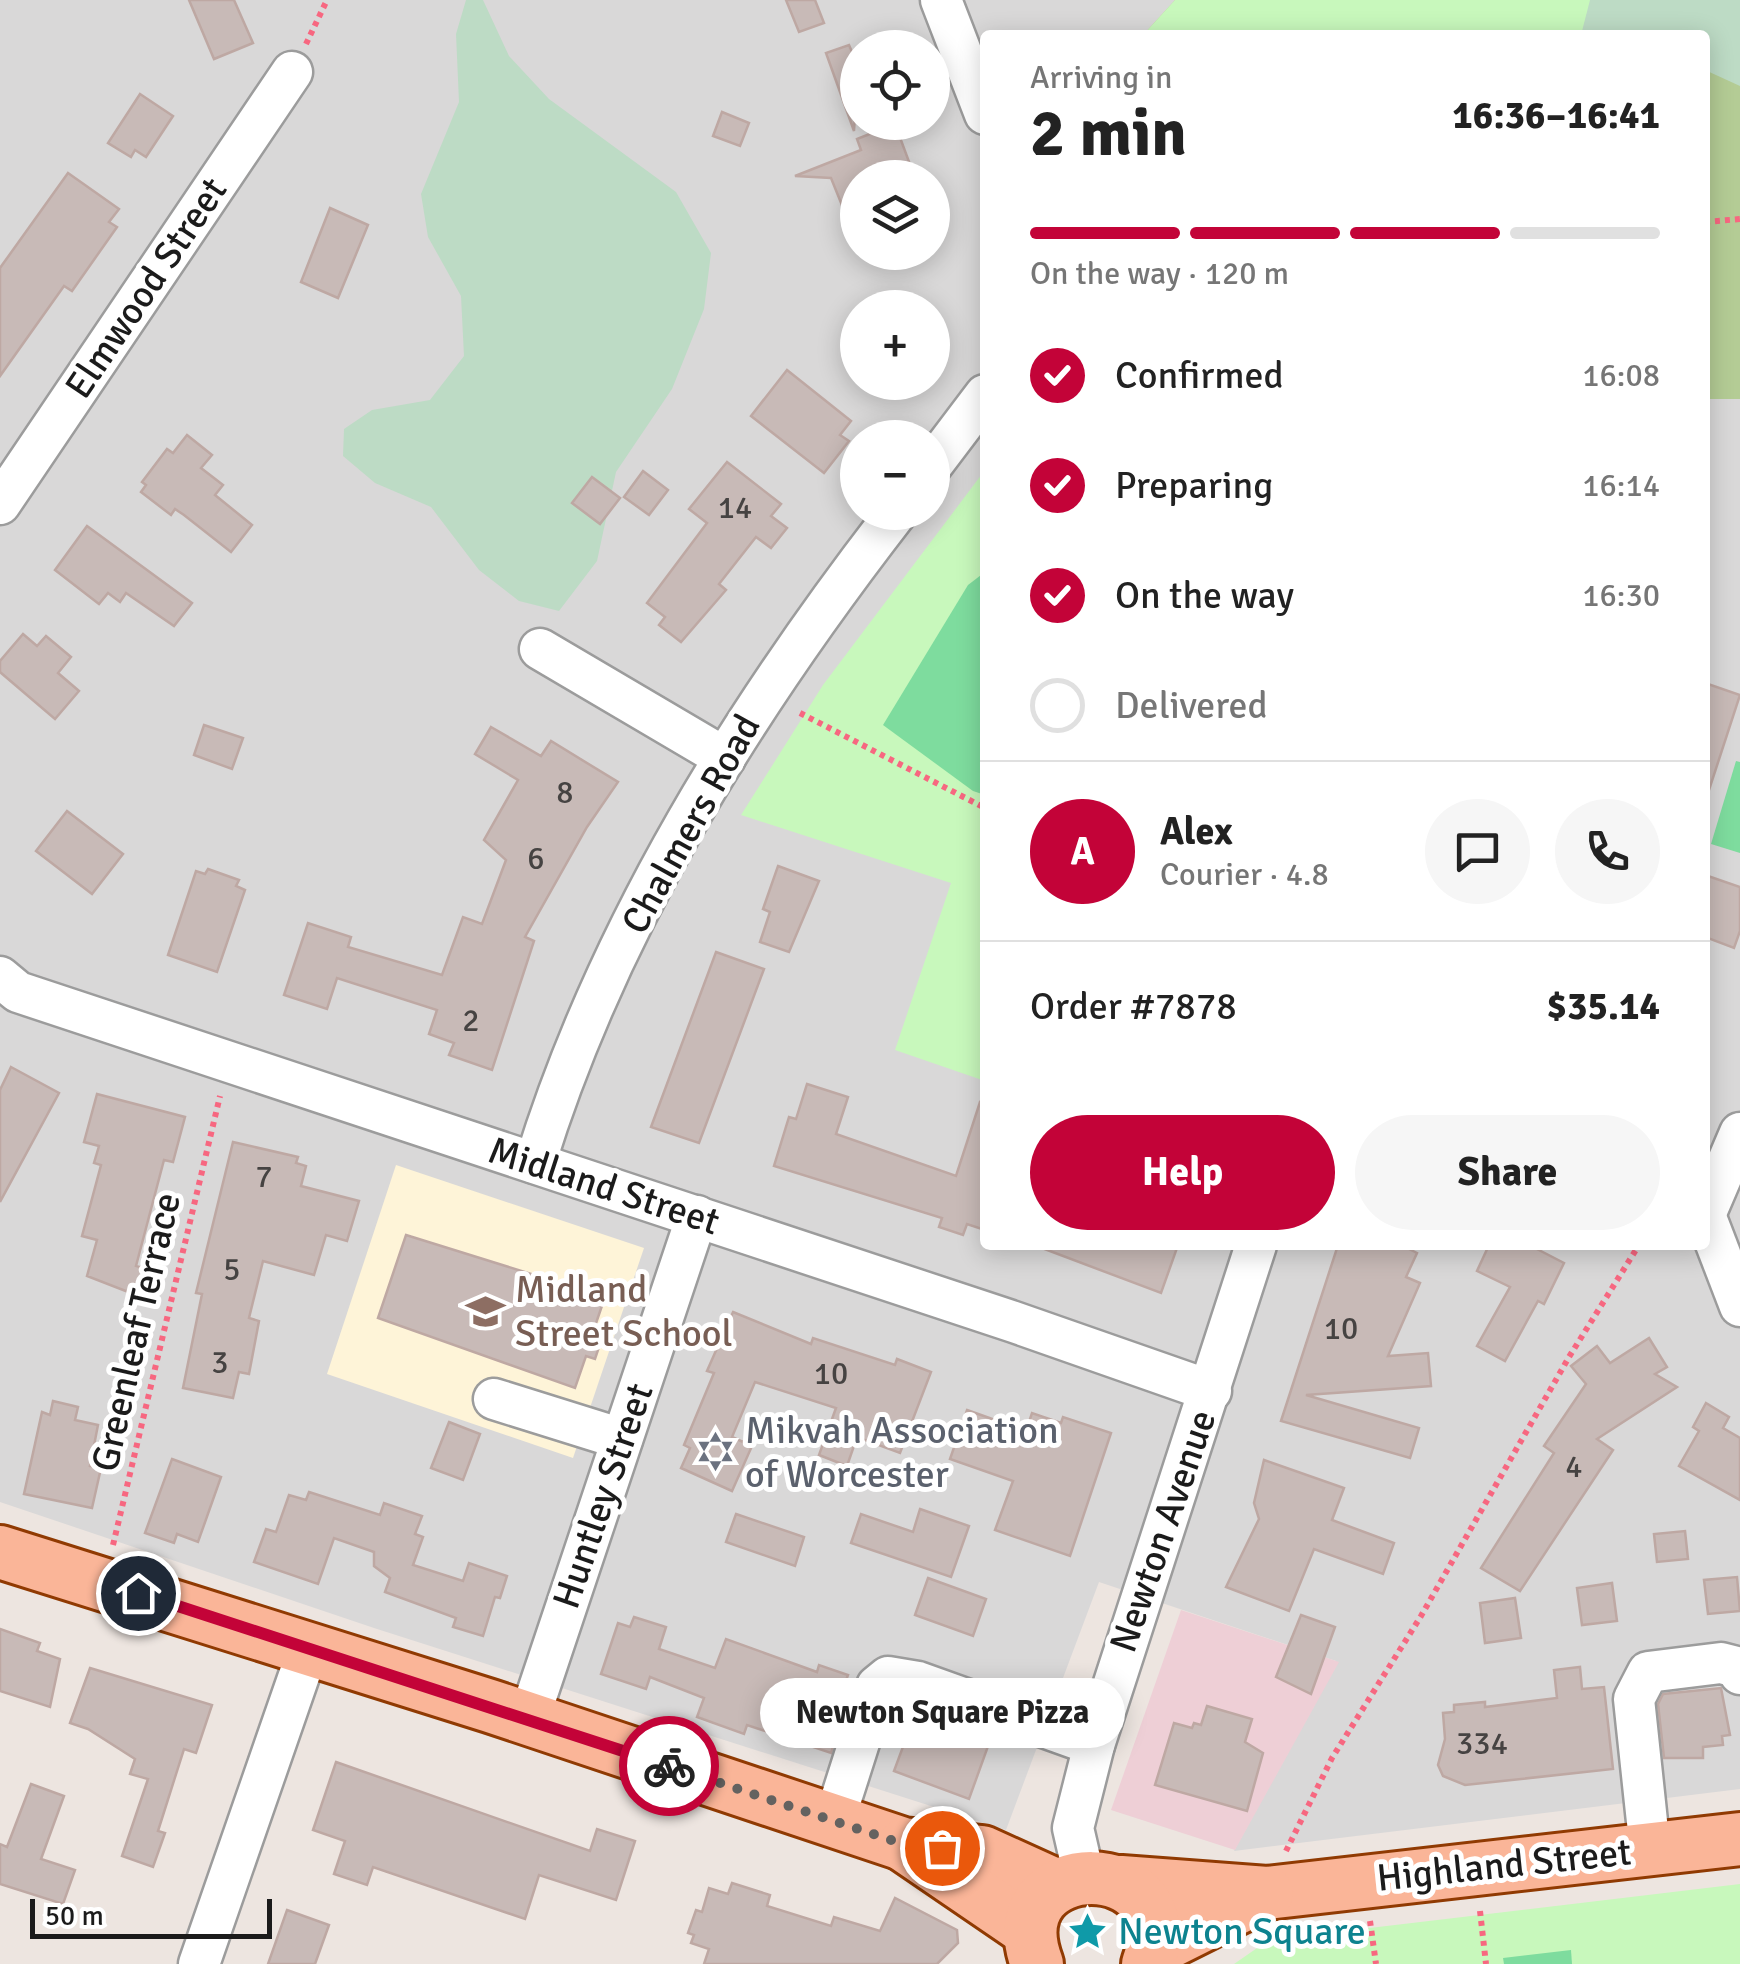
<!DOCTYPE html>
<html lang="en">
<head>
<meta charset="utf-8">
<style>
  :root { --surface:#fff; --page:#f6f6f6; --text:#222; --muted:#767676; --line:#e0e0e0; --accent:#c30338 }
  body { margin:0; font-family:Signika,sans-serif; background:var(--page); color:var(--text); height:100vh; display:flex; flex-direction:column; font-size:38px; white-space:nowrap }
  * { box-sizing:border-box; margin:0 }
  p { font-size:32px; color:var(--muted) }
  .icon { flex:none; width:55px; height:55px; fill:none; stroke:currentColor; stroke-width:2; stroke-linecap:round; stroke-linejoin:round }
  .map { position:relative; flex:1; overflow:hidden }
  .drawer { position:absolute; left:980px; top:30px; width:730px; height:1220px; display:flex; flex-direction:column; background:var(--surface); border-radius:10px; box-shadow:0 5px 25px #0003 }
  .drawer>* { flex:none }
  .buttons { position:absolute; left:840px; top:30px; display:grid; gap:20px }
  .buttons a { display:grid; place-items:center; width:110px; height:110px; border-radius:50%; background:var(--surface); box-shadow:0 5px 25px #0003; font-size:50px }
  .scale { position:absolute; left:30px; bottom:25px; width:242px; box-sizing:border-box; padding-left:10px; border:5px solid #1b1b1b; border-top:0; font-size:28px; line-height:35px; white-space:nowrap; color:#1b1b1b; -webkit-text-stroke:8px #fff; paint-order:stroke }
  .pin { position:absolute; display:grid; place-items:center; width:85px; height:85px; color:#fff; margin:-42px; border:5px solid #fff; border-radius:50%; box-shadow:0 2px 10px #0007 }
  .courier { position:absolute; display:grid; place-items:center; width:100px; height:100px; margin:-50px; border:8px solid #c30338; border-radius:50%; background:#fff; color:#222; box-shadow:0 2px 12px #0007 }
  .bubble { position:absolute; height:70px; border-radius:35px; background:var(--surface); box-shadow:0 5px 25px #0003; font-size:32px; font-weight:800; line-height:70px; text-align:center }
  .summary em { font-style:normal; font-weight:800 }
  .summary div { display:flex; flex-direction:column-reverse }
  .summary { display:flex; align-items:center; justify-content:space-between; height:170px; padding:0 50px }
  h1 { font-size:65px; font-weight:800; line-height:75px }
  .bar { display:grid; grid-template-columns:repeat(4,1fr); gap:15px 10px; align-content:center; height:120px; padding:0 50px }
  .bar i { height:12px; border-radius:8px; background:var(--line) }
  .bar .current { background:var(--accent) }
  .bar p { grid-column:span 4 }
  .line { display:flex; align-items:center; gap:25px; padding:0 50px; border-top:2px solid var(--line) }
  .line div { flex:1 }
  .round { display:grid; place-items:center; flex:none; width:105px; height:105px; border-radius:52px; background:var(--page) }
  ol { padding:0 50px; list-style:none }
  li { display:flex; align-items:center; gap:30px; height:110px }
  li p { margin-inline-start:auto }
  li .icon { padding:10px; border-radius:50%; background:var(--accent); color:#fff; stroke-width:4 }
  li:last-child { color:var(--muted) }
  li i { width:55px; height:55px; border:5px solid var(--line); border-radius:50% }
  .action { display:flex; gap:20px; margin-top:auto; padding:20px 50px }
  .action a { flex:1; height:115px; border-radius:60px; background:var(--accent); color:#fff; font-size:40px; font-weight:800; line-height:115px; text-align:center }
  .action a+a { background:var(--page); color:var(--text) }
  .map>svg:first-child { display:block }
  .residential { fill:#d9d8d8; fill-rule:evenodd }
  .commercial { fill:#eecfd6 }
  .education { fill:#fef4d8 }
  .forest { fill:#b4cc95 }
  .wetland { fill:#bddbc5 }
  .park { fill:#c8f8bc }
  .pitch { fill:#7edc9e }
  .building { fill:#c8bab7; stroke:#bea8a3; stroke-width:2.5 }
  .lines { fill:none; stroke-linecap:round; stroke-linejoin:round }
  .minor-casing { stroke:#9c9c9c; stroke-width:45 }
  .major-casing { stroke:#903a02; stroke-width:58 }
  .path { stroke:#f76780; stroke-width:6; stroke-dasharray:5 5; stroke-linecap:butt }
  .minor { stroke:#fff; stroke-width:40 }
  .major { stroke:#fab598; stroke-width:52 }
  .done { stroke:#646260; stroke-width:10; stroke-dasharray:0 18 }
  .route { stroke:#c30338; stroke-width:12 }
  .labels { text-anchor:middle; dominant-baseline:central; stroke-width:10; stroke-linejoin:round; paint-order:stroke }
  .number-label { font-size:32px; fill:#464342 }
  .street-label { font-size:38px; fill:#1b1b1b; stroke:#fff }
  .education-label { font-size:38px; fill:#785e54; stroke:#fff; text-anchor:start }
  .worship-label { font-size:38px; fill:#5b616d; stroke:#fff; text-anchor:start }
  .culture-label { font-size:38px; fill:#0d838f; stroke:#fff; text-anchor:start }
</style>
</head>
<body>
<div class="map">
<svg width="1740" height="1964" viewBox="0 0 1740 1964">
  <rect width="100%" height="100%" fill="#ede5e0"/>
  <path class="residential" d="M0,0H1175L1143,35H985V1245H1705V399H1740V1789L1234,1851L1336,1661L1099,1582L1006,1830L374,1628L0,1502ZM858,48H932V122H858ZM858,178H932V252H858ZM858,308H932V382H858ZM858,438H932V512H858Z"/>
  <path class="commercial" d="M1181,1610L1339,1662L1235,1850L1111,1810Z"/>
  <path class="education" d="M396,1165L644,1248L573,1458L327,1374Z"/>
  <path class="forest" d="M1175,0H1740V399H1705V35H1143Z"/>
  <g class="wetland">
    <path d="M466,0H483L509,56L549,99L676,192L711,253L704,309L672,389L616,472L597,561L559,611L519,601L479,570L431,507L375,483L343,456L344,429L372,410L430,400L464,356L461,296L428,237L421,194L459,102L456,34Z"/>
    <path d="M1347,0H1740V86L1705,70V35H1379Z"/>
  </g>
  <g class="park">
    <path d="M1175,0H1590L1581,35H1143Z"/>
    <path d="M985,470V1081L895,1050L951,883L741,815L823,685Z"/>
    <path d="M1740,1884V1964H1234L1260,1946L1285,1938Z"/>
  </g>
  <g class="pitch">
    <path d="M985,572V795L973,791L883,725L968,585Z"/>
    <path d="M1736,761L1740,762V853L1711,844Z"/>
    <path d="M1571,1950L1572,1964H1504L1503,1958Z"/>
  </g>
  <g class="building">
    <path d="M189,0H234L253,43L214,59Z"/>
    <path d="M786,0H815L824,23L799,32Z"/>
    <path d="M849,45L858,66L854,131L826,53Z"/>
    <path d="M140,94L173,116L146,157L135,150L131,157L108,143Z"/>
    <path d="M722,112L749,123L740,146L713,136Z"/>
    <path d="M895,124L915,178H858L856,240L831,178L795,176L861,150L857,139Z"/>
    <path d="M68,173L119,209L109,222L117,227L72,291L64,286L0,376V268Z"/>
    <path d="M330,208L368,225L338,298L301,282Z"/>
    <path d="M787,370L851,421L840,435L849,441L824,473L751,416Z"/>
    <path d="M187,435L212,455L201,468L223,485L215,495L252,525L231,552L184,515L175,509L171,515L141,492L146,485L142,482L167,449L173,453Z"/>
    <path d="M727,462L781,504L771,516L787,528L771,548L756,537L719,584L726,590L681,642L659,625L665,617L647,603L707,523L689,509Z"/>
    <path d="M643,471L668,490L649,515L624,497Z"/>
    <path d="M592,477L620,498L600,524L572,503Z"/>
    <path d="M87,526L192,603L174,626L126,593L120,602L108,593L99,604L55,570Z"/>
    <path d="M23,634L37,646L46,636L71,657L58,673L79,691L55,719L0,672V661Z"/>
    <path d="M1705,683L1740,695L1709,790H1705Z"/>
    <path d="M204,725L243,738L232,769L194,755Z"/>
    <path d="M491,727L541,756L551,741L618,782L587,827L525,937L534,941L492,1070L449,1055L454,1043L429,1034L437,1010L337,978L327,1009L284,995L308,923L351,937L348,947L442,975L463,917L482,924L506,860L484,840L518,780L475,754Z"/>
    <path d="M67,811L123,854L92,894L36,851Z"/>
    <path d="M778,866L819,881L789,952L760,942L770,912L763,909Z"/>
    <path d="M208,869L239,880L236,886L245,890L217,972L168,955L196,871L205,874Z"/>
    <path d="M1705,875L1740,887V931L1734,948L1705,937Z"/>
    <path d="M716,952L764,969L699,1143L651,1127Z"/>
    <path d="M11,1067L59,1093L0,1202V1090Z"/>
    <path d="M807,1084L848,1097L836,1134L956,1176L980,1102L985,1103V1230L967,1224L963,1235L939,1227L942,1218L774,1166L789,1117L796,1119Z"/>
    <path d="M97,1094L185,1117L173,1162L164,1160L136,1266L143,1268L136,1295L87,1276L97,1240L82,1236L101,1165L94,1163L99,1146L84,1142Z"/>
    <path d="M233,1142L298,1157L296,1163L306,1166L301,1186L359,1201L347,1241L326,1235L314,1275L263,1261L249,1318L259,1321L249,1374L239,1372L233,1398L183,1388L202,1294L196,1293Z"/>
    <path d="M406,1235L605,1297L594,1329L604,1332L595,1359L586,1356L575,1388L378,1318Z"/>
    <path d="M1034,1245H1178L1161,1293Z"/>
    <path d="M1338,1245H1401L1417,1253L1406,1277L1420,1283L1388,1356L1428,1353L1431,1386L1306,1395L1419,1428L1410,1458L1281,1421Z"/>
    <path d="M1489,1245H1529L1564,1263L1544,1304L1538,1301L1505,1361L1477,1346L1510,1287L1477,1271Z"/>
    <path d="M733,1312L811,1344L813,1338L895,1365L897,1359L931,1372L900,1453L857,1437L847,1466L819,1455L836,1408L755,1382L732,1437L752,1446L732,1491L681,1468L690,1448L684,1445L714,1373L707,1371Z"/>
    <path d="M1649,1338L1667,1367L1655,1374L1677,1387L1597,1439L1613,1450L1520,1591L1481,1568L1554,1453L1544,1446L1586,1384L1571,1366L1597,1346L1610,1363Z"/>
    <path d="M53,1401L78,1407L75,1420L98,1425L90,1466L101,1468L92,1508L24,1494L42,1412L50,1415Z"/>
    <path d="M1706,1403L1729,1417L1723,1428L1740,1438V1500L1679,1466L1699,1431L1693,1427Z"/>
    <path d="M967,1410L1026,1431L1032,1413L1061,1423L1063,1417L1111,1433L1070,1556L995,1530L1013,1481L950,1459Z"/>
    <path d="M449,1422L480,1434L463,1480L431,1468Z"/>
    <path d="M172,1459L221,1477L198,1542L177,1534L174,1543L145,1533Z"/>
    <path d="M1264,1460L1344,1488L1332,1520L1394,1543L1383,1574L1314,1549L1289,1611L1226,1587L1259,1519L1254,1503Z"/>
    <path d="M309,1492L380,1515L384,1503L422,1516L415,1534L423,1537L413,1565L463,1581L469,1563L507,1576L500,1598L495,1597L483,1636L453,1627L456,1618L385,1592L390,1578L374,1566V1552L334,1538L318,1584L254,1562L266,1529L276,1532L289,1495L306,1500Z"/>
    <path d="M920,1509L969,1526L951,1577L851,1543L861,1514L913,1532Z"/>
    <path d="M736,1514L804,1537L795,1566L726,1542Z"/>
    <path d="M1685,1531L1688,1559L1657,1562L1654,1534Z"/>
    <path d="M1737,1577L1740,1611L1708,1614L1704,1580Z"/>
    <path d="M928,1578L986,1599L973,1636L915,1615Z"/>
    <path d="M1612,1583L1617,1621L1582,1625L1577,1588Z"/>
    <path d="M1515,1598L1521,1638L1485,1643L1480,1603Z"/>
    <path d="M1301,1615L1335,1627L1311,1694L1276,1677Z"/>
    <path d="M634,1617L666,1627L659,1649L715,1668L726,1639L817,1672L819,1665L848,1675L845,1683L852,1686L831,1753L747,1725L744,1734L697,1717L704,1698L650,1677L646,1689L601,1674L618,1623L630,1627Z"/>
    <path d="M0,1629L40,1643L37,1651L60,1659L50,1707L0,1691Z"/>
    <path d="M1580,1667L1582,1689L1604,1687L1613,1769L1465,1785L1443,1776L1438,1765L1445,1739L1443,1713L1454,1712V1705L1485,1702V1707L1557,1698L1554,1670Z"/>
    <path d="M90,1668L212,1705L196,1753L184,1749L158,1831L165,1833L153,1867L122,1856L148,1779L130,1774L135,1759L88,1729L70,1723Z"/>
    <path d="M1721,1688L1730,1735L1722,1736L1723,1745L1703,1747V1758H1664L1658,1704L1663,1694Z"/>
    <path d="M1207,1706L1252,1719L1245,1742L1263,1753L1247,1811L1155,1785L1174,1723L1192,1728L1194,1723L1201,1725Z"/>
    <path d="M917,1709L992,1735L969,1799L894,1771Z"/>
    <path d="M336,1762L590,1851L597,1829L635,1841L616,1900L539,1875L525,1919L373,1867L367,1885L334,1874L345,1841L313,1830Z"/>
    <path d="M31,1784L64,1796L41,1859L75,1870L63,1904L0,1884V1844L7,1847Z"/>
    <path d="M732,1883L770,1895L767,1906L831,1926L834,1917L880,1931L895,1898L957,1930L958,1943L937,1964H704L709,1949L691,1943L694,1935L688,1933L696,1910L702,1912L709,1888L728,1894Z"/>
    <path d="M287,1910L329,1925L315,1964H268Z"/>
  </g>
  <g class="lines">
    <defs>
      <g id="minor">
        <path d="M941,0L985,114"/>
        <path d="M932,465L985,395"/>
        <path d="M0,504L292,72"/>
        <path d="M540,649L725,758"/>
        <path d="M0,977L18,992L1014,1322L1211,1391"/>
        <path d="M535,1163C609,924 745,708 897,512"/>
        <path d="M1705,1215L1740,1306"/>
        <path d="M1705,1215L1740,1133"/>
        <path d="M494,1399L622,1439"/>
        <path d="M529,1718L697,1216"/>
        <path d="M834,1821L877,1686L888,1677L918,1682L1094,1745"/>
        <path d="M1650,1850L1634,1699L1648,1672L1721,1663L1736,1667L1740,1674"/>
        <path d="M1084,1876L1073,1828L1094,1745L1256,1245"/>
        <path d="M199,1964L309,1647"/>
      </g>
      <g id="major">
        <path d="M0,1552L490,1706L903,1844L982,1852L1057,1886"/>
        <path d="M904,1845L1030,1931"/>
        <path d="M1121,1882L1267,1893L1740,1839"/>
        <path d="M1153,1950L1267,1893"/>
        <path d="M1037,1964C993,1849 1190,1850 1148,1964"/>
      </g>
    </defs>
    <use href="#minor" class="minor-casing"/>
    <use href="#major" class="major-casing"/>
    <g class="path">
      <path d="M306,44L327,0"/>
      <path d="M1705,222L1740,219"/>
      <path d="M800,713L985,808"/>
      <path d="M113,1545L220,1096"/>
      <path d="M1286,1851L1332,1758L1421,1616L1569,1357L1639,1245"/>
      <path d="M1480,1911L1486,1964"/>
      <path d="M1370,1921L1376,1964"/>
    </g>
    <use href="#minor" class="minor"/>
    <use href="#major" class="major"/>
  </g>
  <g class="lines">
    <path class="done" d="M669,1766L903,1844L942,1848"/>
    <path class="route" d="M138,1593L669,1766"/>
  </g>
  <defs>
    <symbol id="school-bare" viewBox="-9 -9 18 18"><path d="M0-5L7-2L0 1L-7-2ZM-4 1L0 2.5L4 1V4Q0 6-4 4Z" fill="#8d6e63" stroke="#fff" stroke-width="2.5" paint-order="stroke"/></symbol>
    <symbol id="synagogue-bare" viewBox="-9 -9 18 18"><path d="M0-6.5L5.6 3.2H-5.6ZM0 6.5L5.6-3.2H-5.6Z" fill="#6b7280" stroke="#fff" stroke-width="2.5" paint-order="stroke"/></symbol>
    <symbol id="sight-bare" viewBox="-9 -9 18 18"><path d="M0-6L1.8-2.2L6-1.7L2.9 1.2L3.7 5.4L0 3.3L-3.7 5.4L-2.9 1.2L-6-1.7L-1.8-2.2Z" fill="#0f9aa8" stroke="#fff" stroke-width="2.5" paint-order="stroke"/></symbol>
  </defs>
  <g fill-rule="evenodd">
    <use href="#school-bare" x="458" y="1284" width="55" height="55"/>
    <use href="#synagogue-bare" x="688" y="1424" width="55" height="55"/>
    <use href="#sight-bare" x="1060" y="1904" width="55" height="55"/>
  </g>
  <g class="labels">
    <g class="number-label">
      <text x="735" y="507">14</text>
      <text x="565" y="792">8</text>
      <text x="536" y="858">6</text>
      <text x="471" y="1020">2</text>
      <text x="264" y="1176">7</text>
      <text x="232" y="1269">5</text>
      <text x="1341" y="1328">10</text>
      <text x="220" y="1362">3</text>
      <text x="831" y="1373">10</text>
      <text x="1574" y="1466">4</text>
      <text x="1482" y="1743">334</text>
    </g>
    <g class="street-label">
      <text transform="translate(146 288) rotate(-56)">Elmwood Street</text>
      <text transform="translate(691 824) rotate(-61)">Chalmers Road</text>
      <text transform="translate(604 1186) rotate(18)">Midland Street</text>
      <text transform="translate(136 1332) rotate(-77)">Greenleaf Terrace</text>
      <text transform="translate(603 1496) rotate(-71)">Huntley Street</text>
      <text transform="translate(1163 1531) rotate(-71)">Newton Avenue</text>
      <text transform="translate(1504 1865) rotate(-6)">Highland Street</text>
    </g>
    <g class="education-label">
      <text x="515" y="1289">Midland<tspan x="515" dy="44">Street School</tspan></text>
    </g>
    <g class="worship-label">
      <text x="745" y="1430">Mikvah Association<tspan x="745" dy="44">of Worcester</tspan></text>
    </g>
    <g class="culture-label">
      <text x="1118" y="1931">Newton Square</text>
    </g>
  </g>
</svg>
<div class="buttons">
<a><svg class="icon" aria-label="locate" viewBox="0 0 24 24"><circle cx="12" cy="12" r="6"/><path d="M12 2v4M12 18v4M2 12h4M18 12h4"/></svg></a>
<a><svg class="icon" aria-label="layers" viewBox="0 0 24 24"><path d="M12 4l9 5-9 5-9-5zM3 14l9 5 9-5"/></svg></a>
<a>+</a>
<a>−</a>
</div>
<div class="scale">50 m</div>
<div class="pin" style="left:942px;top:1848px;background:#ea580c"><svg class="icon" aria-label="bag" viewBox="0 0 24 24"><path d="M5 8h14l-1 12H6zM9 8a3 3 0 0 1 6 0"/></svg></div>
<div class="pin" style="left:138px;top:1593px;background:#1f2937"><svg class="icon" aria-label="home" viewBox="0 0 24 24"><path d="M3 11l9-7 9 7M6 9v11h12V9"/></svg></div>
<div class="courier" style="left:669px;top:1766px"><svg class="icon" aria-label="bike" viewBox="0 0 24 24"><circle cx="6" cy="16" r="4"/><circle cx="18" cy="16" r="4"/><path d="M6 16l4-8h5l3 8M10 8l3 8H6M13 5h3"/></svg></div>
<div class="bubble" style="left:760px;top:1678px;width:365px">Newton Square Pizza</div>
<section class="drawer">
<div class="summary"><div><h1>2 min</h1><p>Arriving in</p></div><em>16:36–16:41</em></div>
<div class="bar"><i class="current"></i><i class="current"></i><i class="current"></i><i></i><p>On the way · 120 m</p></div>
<ol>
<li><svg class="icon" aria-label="check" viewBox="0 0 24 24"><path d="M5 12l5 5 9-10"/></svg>Confirmed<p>16:08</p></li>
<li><svg class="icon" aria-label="check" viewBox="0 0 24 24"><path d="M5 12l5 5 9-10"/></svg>Preparing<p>16:14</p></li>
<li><svg class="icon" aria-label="check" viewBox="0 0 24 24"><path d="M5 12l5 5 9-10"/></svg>On the way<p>16:30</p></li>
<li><i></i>Delivered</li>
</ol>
<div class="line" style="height:180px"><b class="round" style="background:var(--accent);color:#fff">A</b><div><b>Alex</b><p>Courier · 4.8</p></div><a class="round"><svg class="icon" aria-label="chat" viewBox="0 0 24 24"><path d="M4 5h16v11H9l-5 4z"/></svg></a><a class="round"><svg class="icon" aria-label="phone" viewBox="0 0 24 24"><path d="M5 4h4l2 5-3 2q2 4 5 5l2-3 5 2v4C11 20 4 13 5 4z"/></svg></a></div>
<div class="line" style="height:130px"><div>Order #7878</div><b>$35.14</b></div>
<div class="action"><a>Help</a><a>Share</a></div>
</section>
</div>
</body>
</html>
